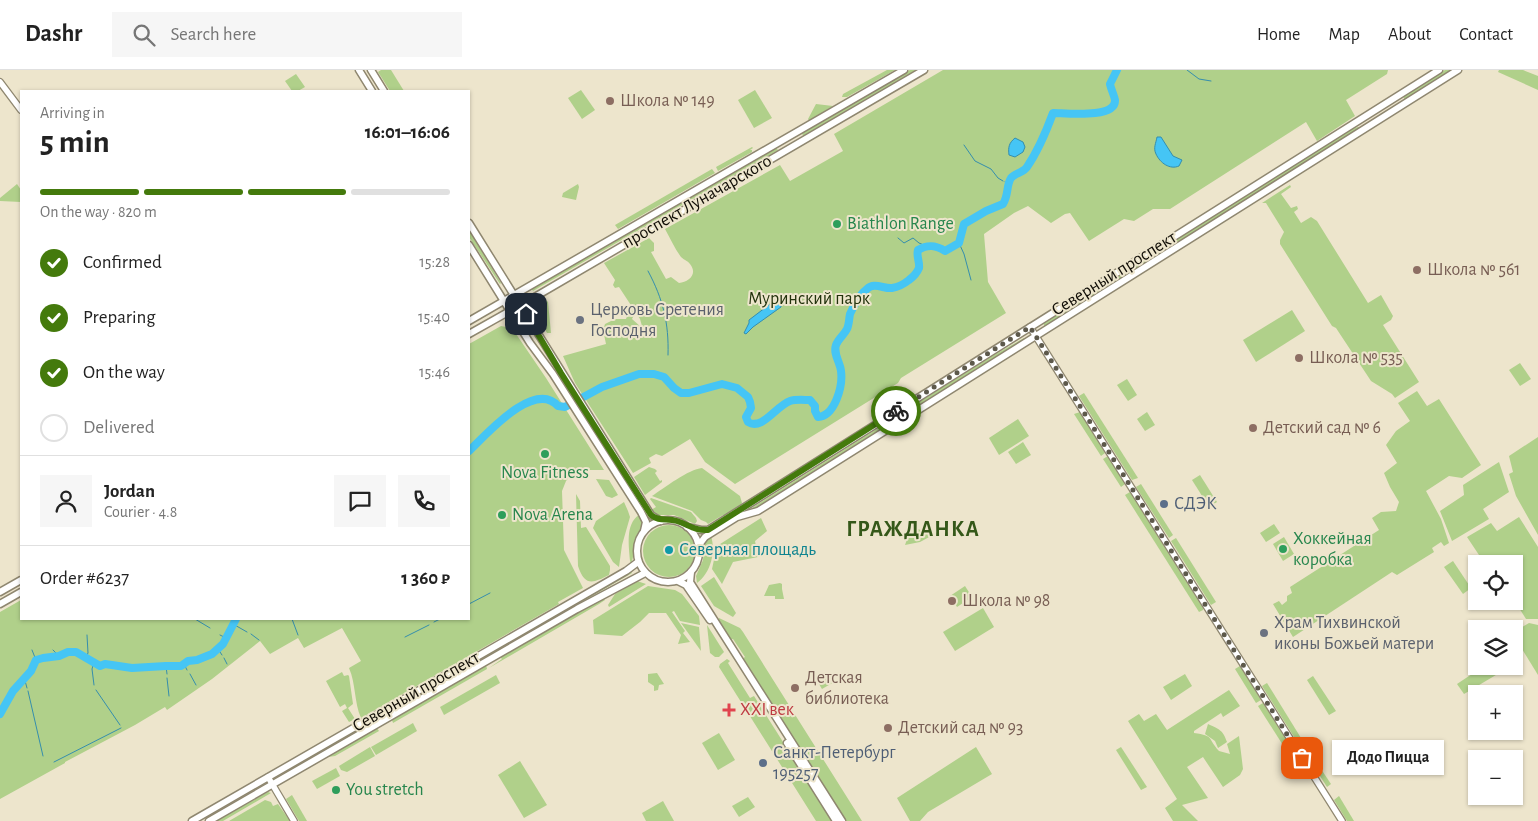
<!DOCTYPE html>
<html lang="en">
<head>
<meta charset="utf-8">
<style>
  :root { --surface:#fff; --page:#f6f6f6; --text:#222; --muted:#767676; --line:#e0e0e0; --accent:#447a0c }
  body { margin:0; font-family:"Alegreya Sans",sans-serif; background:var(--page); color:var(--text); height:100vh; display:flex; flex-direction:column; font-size:19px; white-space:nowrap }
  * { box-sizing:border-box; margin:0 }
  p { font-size:16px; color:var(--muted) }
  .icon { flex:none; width:28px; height:28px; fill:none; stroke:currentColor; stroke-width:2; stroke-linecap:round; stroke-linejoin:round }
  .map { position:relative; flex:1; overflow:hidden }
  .details { position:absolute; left:20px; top:20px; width:450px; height:530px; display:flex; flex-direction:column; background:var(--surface); border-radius:0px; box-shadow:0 1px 4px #0004 }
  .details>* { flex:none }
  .tools { position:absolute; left:1468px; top:485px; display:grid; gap:10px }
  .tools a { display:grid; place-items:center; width:55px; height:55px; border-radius:0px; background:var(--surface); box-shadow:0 1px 4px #0004; font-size:25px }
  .pin { position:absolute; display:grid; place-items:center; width:42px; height:42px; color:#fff; margin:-21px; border-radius:10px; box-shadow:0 2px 8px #0006 }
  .courier { position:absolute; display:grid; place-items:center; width:50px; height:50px; margin:-25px; border:4px solid #447a0c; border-radius:50%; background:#fff; color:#222; box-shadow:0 1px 6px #0007 }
  .bubble { position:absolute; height:35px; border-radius:0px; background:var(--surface); box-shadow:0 1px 4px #0004; font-size:16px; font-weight:700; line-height:35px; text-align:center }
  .headline em { font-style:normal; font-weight:700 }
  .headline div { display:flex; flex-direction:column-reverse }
  .headline { display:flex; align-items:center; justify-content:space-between; height:85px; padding:0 20px }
  h1 { font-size:32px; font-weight:700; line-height:38px }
  .bar { display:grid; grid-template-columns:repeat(4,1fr); gap:8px 5px; align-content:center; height:60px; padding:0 20px }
  .bar i { height:6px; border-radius:4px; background:var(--line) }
  .bar .active { background:var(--accent) }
  .bar p { grid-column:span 4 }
  .line { display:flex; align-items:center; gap:12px; padding:0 20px; border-top:1px solid var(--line) }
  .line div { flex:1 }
  .round { display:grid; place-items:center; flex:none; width:52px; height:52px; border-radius:0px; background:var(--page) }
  ol { padding:0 20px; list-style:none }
  li { display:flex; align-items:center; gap:15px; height:55px }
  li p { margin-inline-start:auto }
  li .icon { padding:5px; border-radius:50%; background:var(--accent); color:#fff; stroke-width:4 }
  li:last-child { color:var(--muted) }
  li i { width:28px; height:28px; border:2px solid var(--line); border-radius:50% }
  header { display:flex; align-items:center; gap:30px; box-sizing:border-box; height:70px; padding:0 25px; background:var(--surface); border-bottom:1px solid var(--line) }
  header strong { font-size:24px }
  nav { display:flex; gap:28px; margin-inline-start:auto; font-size:18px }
  .search { width:350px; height:45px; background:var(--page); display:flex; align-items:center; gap:12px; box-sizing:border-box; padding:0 18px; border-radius:0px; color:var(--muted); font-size:19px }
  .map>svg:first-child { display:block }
  .green { fill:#b0d08a }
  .water { fill:#45c5f5; stroke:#358ead }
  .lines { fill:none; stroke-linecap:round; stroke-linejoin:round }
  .stream { stroke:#358ead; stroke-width:1 }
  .river { stroke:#45c5f5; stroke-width:8 }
  .tertiary-casing { stroke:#8f8770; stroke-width:8 }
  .secondary-casing { stroke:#8f8770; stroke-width:9 }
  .tertiary { stroke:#fff; stroke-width:5.5 }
  .secondary { stroke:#fff; stroke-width:6 }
  .done { stroke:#5d594b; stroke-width:5; stroke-dasharray:0 9 }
  .route { stroke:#447a0c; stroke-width:6 }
  .education-dot { fill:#8d6e63; stroke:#ede5cc; stroke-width:2 }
  .leisure-dot { fill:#2e9e5b; stroke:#ede5cc; stroke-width:2 }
  .worship-dot { fill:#6b7280; stroke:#ede5cc; stroke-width:2 }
  .service-dot { fill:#5c6f8a; stroke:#ede5cc; stroke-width:2 }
  .culture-dot { fill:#0f9aa8; stroke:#ede5cc; stroke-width:2 }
  .health-dot { fill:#e0444e; stroke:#ede5cc; stroke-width:2 }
  .labels { text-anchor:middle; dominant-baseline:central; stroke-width:4; stroke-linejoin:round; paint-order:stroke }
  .education-label { font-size:18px; fill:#785e54; stroke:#ede5cc; text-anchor:start }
  .street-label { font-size:18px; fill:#100d06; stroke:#ede5cc }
  .leisure-label { font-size:18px; fill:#27864d; stroke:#ede5cc; text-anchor:start }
  .park-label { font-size:18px; fill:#22320c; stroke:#ede5cc }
  .worship-label { font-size:18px; fill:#5b616d; stroke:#ede5cc; text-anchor:start }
  .service-label { font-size:18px; fill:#4e5e75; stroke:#ede5cc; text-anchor:start }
  .culture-label { font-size:18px; fill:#0d838f; stroke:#ede5cc; text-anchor:start }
  .health-label { font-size:18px; fill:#be3a42; stroke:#ede5cc; text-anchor:start }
  .district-label { font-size:22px; font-weight:bold; letter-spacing:1px; fill:#355819; stroke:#ede5cc }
</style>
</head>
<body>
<header>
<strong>Dashr</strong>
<div class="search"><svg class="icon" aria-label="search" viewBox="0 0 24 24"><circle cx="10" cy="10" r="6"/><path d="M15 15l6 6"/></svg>Search here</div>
<nav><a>Home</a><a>Map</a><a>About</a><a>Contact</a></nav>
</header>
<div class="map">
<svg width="1538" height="751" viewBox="0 0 1538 751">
  <rect width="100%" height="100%" fill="#ede5cc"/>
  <g class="green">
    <path d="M381,0H391L404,21H390L378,2Z"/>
    <path d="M887,0H895L847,27H842L843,24Z"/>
    <path d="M910,0H916L803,66L802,63Z"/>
    <path d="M943,0H1388L1387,4L1346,30L1355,46L1317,71L1306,52L1170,139H1153L1134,151L1124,149L1089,171L1070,143L1065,144L1051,153L1028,136L1014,143L984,164L988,212L1006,243L901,308L898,313L735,414L705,392L690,369L662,386L656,384L649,388L651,393L633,403L575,313L563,286L606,274L603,260L605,254L615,249H626L629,239L633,241L634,245L632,249L641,257L642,256L640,249L619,217L615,218L613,215L615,210L604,193L649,168L654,173V181L651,182L666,209L671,207L679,213C689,212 698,204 690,194C688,191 684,190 681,187C675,179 670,168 665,159L780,95L790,111L843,81L834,64Z"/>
    <path d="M1445,0H1454L1405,30L1403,26Z"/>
    <path d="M1499,0H1523L1538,6V20L1498,2Z"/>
    <path d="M296,4L305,17L298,21H292L285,11Z"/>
    <path d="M581,20L595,40L582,49L568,28Z"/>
    <path d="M755,20L772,48L754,58L738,30Z"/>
    <path d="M816,34L833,36L809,51L808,49Z"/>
    <path d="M1358,57L1361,58L1045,257L1043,253L1347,61Z"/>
    <path d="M752,77L753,78L750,80H752V82L718,101L716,97Z"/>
    <path d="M776,78L778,80L533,221L531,218Z"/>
    <path d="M712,99L715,103L618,159L615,155Z"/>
    <path d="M17,114L21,120V132L0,131V128Z"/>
    <path d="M578,114L579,117L576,130L562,127L563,123Z"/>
    <path d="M1290,115L1291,117L1281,124L1291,138L1297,136L1298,139L1294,142L1301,153L1311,147L1317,151L1368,233L1381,225L1393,246L1391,250L1383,255L1419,312L1395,328L1392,324L1371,311L1336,258L1332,256L1280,174V170L1284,162L1266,133H1262Z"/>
    <path d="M469,160L501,213L500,214L469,167Z"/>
    <path d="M545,229L548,232L551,263H547L536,243L539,233Z"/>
    <path d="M1292,240L1305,261L1256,292L1243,270Z"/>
    <path d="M501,256L512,258L546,308L604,400H579L571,405L566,411L562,421L564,480L583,518L558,532L559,534L361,648C354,632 356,614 349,598L361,591L342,558L304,578L298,568L270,584L260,571L212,609L167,640L165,637L135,655L65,692V693L0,729V542L21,530V549H469V274Z"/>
    <path d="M1024,268L1025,269L900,348L898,345L996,284Z"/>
    <path d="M1520,293L1531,309L1520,316L1509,300Z"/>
    <path d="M1127,309L1137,325L1128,331L1117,315Z"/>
    <path d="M1417,321L1427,336L1439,329L1481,395L1462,408L1449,406L1426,421L1441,449L1449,473L1444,476L1441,472L1432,478L1434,482L1397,505L1392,502L1293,567L1273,534L1279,531L1282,535L1287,531V526L1292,523L1290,517L1379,460L1372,448L1381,442L1396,441L1399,432L1390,417L1384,403L1397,393L1386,375L1396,361L1410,351L1398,333Z"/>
    <path d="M1084,323L1138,408L1132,410L1079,326Z"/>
    <path d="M1080,342L1105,383L1101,386L1074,344Z"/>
    <path d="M1147,342L1155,355L1145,361L1137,349Z"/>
    <path d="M896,347L898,350L762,436L752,440L747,441Z"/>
    <path d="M1018,349L1029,366L999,385L989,368Z"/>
    <path d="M1538,367V465L1516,426L1509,404L1513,402L1509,386Z"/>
    <path d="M1023,372L1031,385L1016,394L1008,382Z"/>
    <path d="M1108,386L1125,414L1121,417L1103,389Z"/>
    <path d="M1499,392L1509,422L1483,439L1489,449L1452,471L1440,441L1464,425L1463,415Z"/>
    <path d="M649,397L655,399L657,401L655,403L660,411L662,410V412L645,425L634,407Z"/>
    <path d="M702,398L740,426L742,433L739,437L724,447L723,445L708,454L706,452L701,450L692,441L652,426C664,418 689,399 702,398Z"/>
    <path d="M1200,405L1217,432L1209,437L1192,410Z"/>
    <path d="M596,409L609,410L618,425L612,428L606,426Z"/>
    <path d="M1141,414L1173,465L1169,468L1136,417Z"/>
    <path d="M1130,422L1203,538V540L1199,542L1125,425Z"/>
    <path d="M576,424L580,431L581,458L586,457L610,496V500L609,505C593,513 585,517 578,496Z"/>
    <path d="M651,428L691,442L696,448L697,451L695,454L674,445H655L651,440L656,437L650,429Z"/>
    <path d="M624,432L628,441L630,447L622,475L619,497L613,492L593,458L596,451Z"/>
    <path d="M639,445C641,448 644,451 643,456C641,460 637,464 635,470C632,477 635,487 631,493L630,491C629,476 625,454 639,445Z"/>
    <path d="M1519,447L1538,477V549H1526L1516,533L1509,531H1514V494H1485L1467,467L1491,453L1497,461Z"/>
    <path d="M761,448L767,461L755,471L758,487L733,492L722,514L712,499L717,476Z"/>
    <path d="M1274,454L1280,463L1266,472L1260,463Z"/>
    <circle cx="669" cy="481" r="26"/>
    <path d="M911,458L918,459L933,465L920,472L905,475Z"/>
    <path d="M711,466C716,481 711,503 697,513L696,506L703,490L705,472Z"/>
    <path d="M1284,467L1294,484L1283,491L1273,474Z"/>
    <path d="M1176,468L1216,532L1211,535L1171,471Z"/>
    <path d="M1453,491L1471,518L1463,524L1444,497Z"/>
    <path d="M631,501L632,503L485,588L484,586Z"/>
    <path d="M714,507L736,543L733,547L714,536L701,516Z"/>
    <path d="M637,511L646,514L609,537L608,535L615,524Z"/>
    <path d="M780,513L782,514V519L784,529H775V526H764L769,515Z"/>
    <path d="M648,516L675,520L682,524L699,546L700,555L680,551L674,541L672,542L685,561L683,563L690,572L678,574L681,565L666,543H649L640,552L622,566L594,564L593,550Z"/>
    <path d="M965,516L972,527L957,537L950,526Z"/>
    <path d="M603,528L605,530L599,534L489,598L502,589L500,587Z"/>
    <path d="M983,538L994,557L955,581L943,562Z"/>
    <path d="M719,548L740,558L743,562L862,751H845L742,589L745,587L733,569L730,570L718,550Z"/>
    <path d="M681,553L699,557L701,581Z"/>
    <path d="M1529,553L1538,555V605L1514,566V562Z"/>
    <path d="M707,555L724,582L719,587H715L710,583Z"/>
    <path d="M482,587L483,589L285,703L283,701Z"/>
    <path d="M727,589L730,591L728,593L750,628L754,626L833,751H816L719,597L720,594Z"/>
    <path d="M486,595L487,599L393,653L392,650Z"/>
    <path d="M1240,596L1261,630L1256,633L1235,599Z"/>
    <path d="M1484,596H1511L1464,624L1457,614Z"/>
    <path d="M342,602L344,606L348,605L349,606L353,634L348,638L355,649L349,652L342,641L347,638L345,634L340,637L326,611Z"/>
    <path d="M827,602L834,612L822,619L816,609Z"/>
    <path d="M657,603L664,614L659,615L658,620L654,621V616L648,612V604Z"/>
    <path d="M1185,604L1192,616L1171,630L1163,617Z"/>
    <path d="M496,605L500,613L444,645L440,637Z"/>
    <path d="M1313,606L1336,641L1329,645L1307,610Z"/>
    <path d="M1267,613L1301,668L1298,671L1296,670L1262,616Z"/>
    <path d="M1229,620L1240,636L1223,647L1221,643L1194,661V663C1215,666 1207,668 1219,681L1230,684L1227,674L1239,666L1243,699L1240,705L1223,717L1203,687L1187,697L1208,728L1182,735L1198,751H1173L1165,738L1177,729L1128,651L1139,644L1144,651L1156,644L1167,660Z"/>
    <path d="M1263,633L1305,698L1300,702L1258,636Z"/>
    <path d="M413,653L417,661L376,685L371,677Z"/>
    <path d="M1208,654C1219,659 1223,660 1227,672L1218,678L1215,671L1205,664Z"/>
    <path d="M377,658L379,661L335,686L328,687Z"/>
    <path d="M719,663L735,690L718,700L702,673Z"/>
    <path d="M1303,672L1331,714L1327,717L1300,675Z"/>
    <path d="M370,677L375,686L347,702L341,700L339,696Z"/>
    <path d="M976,677L992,704L928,742L920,751H910L897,728Z"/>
    <path d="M1121,677L1147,717L1141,720L1116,680Z"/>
    <path d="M520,691L547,735L524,748L498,705Z"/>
    <path d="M336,698L340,706L317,719L312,711Z"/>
    <path d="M268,722L271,723L223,751H216Z"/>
    <path d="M292,725L307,751H299L286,729Z"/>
    <path d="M1339,726L1354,751H1347L1334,730Z"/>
    <path d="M748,727L755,737L739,747L732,736Z"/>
    <path d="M265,730L271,732L273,736L278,734L290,751H229Z"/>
    <path d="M663,731L674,751H646L642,743Z"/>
  </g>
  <g class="water">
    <path d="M1157,67H1161L1173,86L1182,90L1179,96C1170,100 1160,93 1156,84C1153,78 1156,73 1157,67Z"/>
    <path d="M1015,68L1023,72L1025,77L1023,82L1015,87L1009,85C1008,77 1009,73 1015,68Z"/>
    <path d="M778,228L781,229V237L753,257L746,264L744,263L749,253V250Z"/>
  </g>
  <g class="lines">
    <g class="stream">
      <path d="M1187,0L1199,9L1211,11"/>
      <path d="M964,75L975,91L991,99L998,108L1003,111"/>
      <path d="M1005,112L1008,114"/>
      <path d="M898,168L904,173L913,168L919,173L926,176"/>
      <path d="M959,173L964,184L971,210"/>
      <path d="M648,201C663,229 669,253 668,285"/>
      <path d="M469,534L490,523"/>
      <path d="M195,549L210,558"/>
      <path d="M292,549L298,565"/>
      <path d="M434,552L440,549"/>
      <path d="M233,554L247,562"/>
      <path d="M251,564L259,570"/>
      <path d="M220,565L226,568"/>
      <path d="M405,567L429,555"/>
      <path d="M218,579L222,585"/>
      <path d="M32,580L36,590"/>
      <path d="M53,580L59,586"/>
      <path d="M86,587L88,583L87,565"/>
      <path d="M224,588L227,594"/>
      <path d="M94,592L92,599L94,615"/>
      <path d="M184,594L187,600"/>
      <path d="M166,596L167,604"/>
      <path d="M190,604L196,615"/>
      <path d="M24,607L27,618"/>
      <path d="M167,608L169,626"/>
      <path d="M96,620L120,655"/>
      <path d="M28,621L43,686"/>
      <path d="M54,692L121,658"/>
    </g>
    <g class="river">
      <path d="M469,381C485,366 534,309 558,336L565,337L602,317L639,304H654L664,307L674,318L681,323H689L722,314L737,318L748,327L750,332L751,338L746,347L748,352C762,361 776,336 790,331C796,329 804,330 810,330L815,336V341L818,347C835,346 843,316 841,301C840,292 833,284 836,275C838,269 844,265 847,259C849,255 849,249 850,244C853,237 860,224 867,219C874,212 884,219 892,218C899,217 904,214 909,210C913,207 917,203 919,198C920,192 916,186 918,180C928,174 936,175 945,181L959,173L964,154L986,141L1003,134C1009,124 1006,116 1011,108C1015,103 1023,103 1027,97C1038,81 1046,62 1053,43C1065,43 1116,49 1115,30C1114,25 1111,19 1110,14L1117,0"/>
      <path d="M0,644L13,621L31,601L36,590L43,588L59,586L68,582H76L100,596L105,594L132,598L166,596H181L188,591L197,590L212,584L223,574L236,549"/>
    </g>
    <defs>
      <g id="tertiary">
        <path d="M0,12L21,40"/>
        <path d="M1030,257L1342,751"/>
        <path d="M268,707L294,751"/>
      </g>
      <g id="secondary">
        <path d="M359,0L372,21"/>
        <path d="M371,0L384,21"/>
        <path d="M469,153L651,445L661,451"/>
        <path d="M469,175L530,273L553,304L641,442L646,452L644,461"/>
        <path d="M469,251L904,0"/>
        <path d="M469,264L533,228L924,0"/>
        <circle cx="668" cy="481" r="31"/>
        <path d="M687,457L701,460H708L1439,0"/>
        <path d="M699,475L705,467L737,447L758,441L1458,0"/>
        <path d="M691,502L690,512L842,751"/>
        <path d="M678,511L686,515L710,550"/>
        <path d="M0,522L21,510"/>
        <path d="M0,534L21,522"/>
        <path d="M787,673L836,751"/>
        <path d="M192,751L626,501L638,492"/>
        <path d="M209,751L577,539L645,503"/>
      </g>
    </defs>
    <use href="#tertiary" class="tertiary-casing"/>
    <use href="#secondary" class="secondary-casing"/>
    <use href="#tertiary" class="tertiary"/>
    <use href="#secondary" class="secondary"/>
  </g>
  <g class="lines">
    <path class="done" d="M896,341L1030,257L1302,688"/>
    <path class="route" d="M526,244L561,303L651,445C659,452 667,448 677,451C689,455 695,461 708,460L896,341"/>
  </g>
  <g class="education-dot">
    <circle cx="610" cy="31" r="5"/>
    <circle cx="1417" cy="200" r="5"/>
    <circle cx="1299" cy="288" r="5"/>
    <circle cx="1253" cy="358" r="5"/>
    <circle cx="952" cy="531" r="5"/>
    <circle cx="795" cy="618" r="5"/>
    <circle cx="888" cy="658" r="5"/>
  </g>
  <g class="leisure-dot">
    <circle cx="837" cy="154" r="5"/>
    <circle cx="545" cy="384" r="5"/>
    <circle cx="502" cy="445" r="5"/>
    <circle cx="1283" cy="479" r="5"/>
    <circle cx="336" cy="720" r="5"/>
  </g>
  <g class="worship-dot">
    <circle cx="580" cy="250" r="5"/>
    <circle cx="1264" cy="563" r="5"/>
  </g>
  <g class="service-dot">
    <circle cx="1164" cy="434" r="5"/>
    <circle cx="763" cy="693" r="5"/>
  </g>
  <circle class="culture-dot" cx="669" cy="480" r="5"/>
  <path class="health-dot" d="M726.5 632.5h5v5h5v5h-5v5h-5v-5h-5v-5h5z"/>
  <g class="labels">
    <g class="education-label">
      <text x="620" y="31">Школа № 149</text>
      <text x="1427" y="200">Школа № 561</text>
      <text x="1309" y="288">Школа № 535</text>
      <text x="1263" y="358">Детский сад № 6</text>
      <text x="962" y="531">Школа № 98</text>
      <text x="805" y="608">Детская<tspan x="805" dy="21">библиотека</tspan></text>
      <text x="898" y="658">Детский сад № 93</text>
    </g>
    <g class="street-label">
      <text transform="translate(697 132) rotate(-30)">проспект Луначарского</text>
      <text transform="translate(1114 204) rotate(-32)">Северный проспект</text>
      <text transform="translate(416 622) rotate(-30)">Северный проспект</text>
    </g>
    <g class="leisure-label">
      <text x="847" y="154">Biathlon Range</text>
      <text x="545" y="403" text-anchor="middle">Nova Fitness</text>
      <text x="512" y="445">Nova Arena</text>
      <text x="1293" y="469">Хоккейная<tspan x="1293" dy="21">коробка</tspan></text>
      <text x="346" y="720">You stretch</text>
    </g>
    <g class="park-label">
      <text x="809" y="229">Муринский парк</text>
    </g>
    <g class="worship-label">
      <text x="590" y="240">Церковь Сретения<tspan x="590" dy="21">Господня</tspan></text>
      <text x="1274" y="553">Храм Тихвинской<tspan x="1274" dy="21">иконы Божьей матери</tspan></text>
    </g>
    <g class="service-label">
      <text x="1174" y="434">СДЭК</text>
      <text x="773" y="683">Санкт-Петербург<tspan x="773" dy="21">195257</tspan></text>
    </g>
    <g class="culture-label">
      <text x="679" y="480">Северная площадь</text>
    </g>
    <g class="health-label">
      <text x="740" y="640">XXI век</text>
    </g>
    <g class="district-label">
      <text x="913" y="459">ГРАЖДАНКА</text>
    </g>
  </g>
</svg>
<div class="tools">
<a><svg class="icon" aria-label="locate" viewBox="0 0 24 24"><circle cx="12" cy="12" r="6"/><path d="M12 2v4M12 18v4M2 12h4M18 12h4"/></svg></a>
<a><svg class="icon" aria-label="layers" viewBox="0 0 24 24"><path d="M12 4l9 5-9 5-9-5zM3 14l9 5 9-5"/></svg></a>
<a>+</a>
<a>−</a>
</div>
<div class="pin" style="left:1302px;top:688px;background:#ea580c"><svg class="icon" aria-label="bag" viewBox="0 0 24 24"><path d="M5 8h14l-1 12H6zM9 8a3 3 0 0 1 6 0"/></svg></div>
<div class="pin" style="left:526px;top:244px;background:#1f2937"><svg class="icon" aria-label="home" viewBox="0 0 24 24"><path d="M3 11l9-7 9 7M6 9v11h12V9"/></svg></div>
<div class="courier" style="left:896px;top:341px"><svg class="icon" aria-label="bike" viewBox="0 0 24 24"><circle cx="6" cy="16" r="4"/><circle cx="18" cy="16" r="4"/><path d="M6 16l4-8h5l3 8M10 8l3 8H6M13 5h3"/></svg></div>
<div class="bubble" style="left:1332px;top:670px;width:112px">Додо Пицца</div>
<section class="details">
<div class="headline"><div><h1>5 min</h1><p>Arriving in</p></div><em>16:01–16:06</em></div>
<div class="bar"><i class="active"></i><i class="active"></i><i class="active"></i><i></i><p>On the way · 820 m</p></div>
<ol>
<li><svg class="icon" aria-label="check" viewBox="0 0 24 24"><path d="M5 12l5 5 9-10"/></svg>Confirmed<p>15:28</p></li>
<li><svg class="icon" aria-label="check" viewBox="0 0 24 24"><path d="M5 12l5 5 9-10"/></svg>Preparing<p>15:40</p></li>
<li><svg class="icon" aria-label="check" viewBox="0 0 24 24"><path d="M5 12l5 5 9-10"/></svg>On the way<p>15:46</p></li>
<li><i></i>Delivered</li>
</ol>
<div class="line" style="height:90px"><a class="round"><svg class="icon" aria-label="person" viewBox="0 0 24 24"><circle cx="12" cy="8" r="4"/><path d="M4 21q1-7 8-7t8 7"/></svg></a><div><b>Jordan</b><p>Courier · 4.8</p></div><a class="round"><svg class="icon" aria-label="chat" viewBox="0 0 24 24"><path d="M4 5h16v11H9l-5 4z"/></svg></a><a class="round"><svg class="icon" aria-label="phone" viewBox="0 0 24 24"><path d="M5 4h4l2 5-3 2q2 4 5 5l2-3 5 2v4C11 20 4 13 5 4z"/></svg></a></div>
<div class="line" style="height:65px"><div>Order #6237</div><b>1 360 ₽</b></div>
</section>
</div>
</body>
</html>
